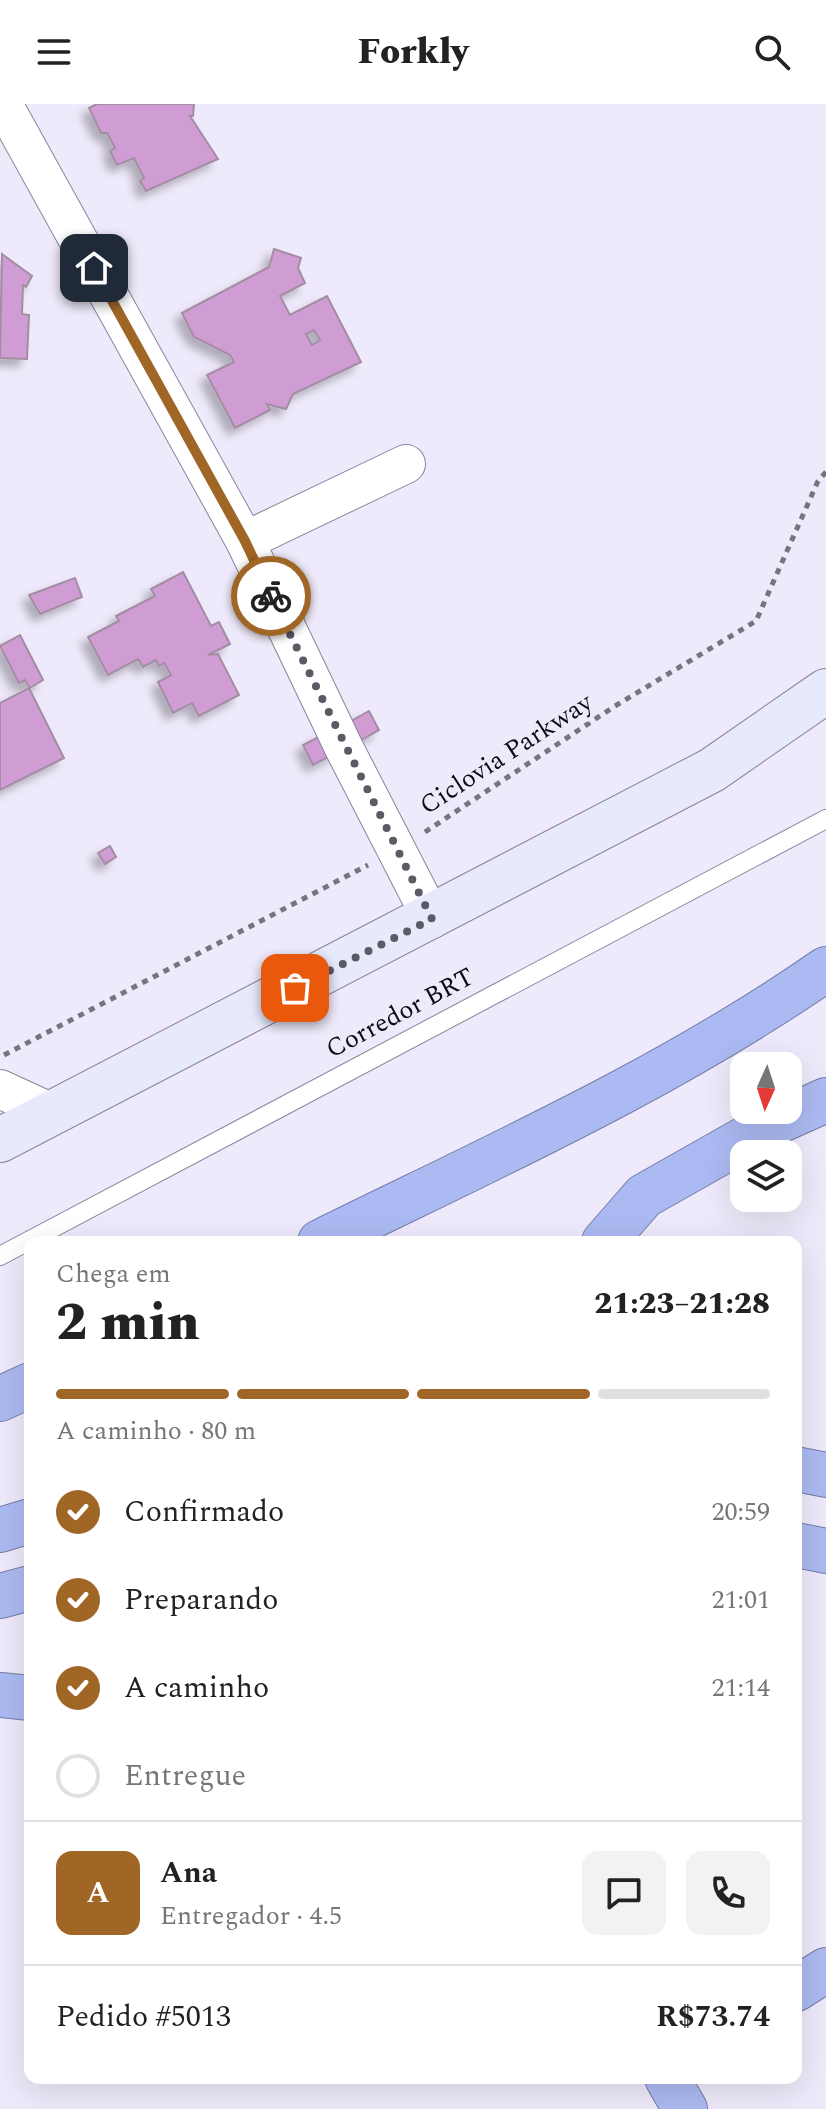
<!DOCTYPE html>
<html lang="pt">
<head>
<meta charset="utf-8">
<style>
  :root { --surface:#fff; --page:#f2f2f2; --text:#222; --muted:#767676; --line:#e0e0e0; --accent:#a06625 }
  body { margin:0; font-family:Spectral,serif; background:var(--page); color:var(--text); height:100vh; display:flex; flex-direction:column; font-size:30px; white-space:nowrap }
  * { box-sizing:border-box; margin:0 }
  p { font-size:26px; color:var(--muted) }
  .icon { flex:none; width:44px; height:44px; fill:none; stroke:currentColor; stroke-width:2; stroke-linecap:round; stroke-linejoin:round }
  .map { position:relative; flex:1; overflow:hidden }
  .panel { position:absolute; left:24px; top:1132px; width:778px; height:848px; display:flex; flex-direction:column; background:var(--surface); border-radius:16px; box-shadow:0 8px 32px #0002 }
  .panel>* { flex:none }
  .needle { width:52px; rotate:183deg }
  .fabs { position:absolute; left:730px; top:948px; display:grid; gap:16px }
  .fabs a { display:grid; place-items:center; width:72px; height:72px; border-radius:16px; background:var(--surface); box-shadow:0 8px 32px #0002; font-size:40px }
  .pin { position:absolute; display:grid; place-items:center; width:68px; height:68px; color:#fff; margin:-34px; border-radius:16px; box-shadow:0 4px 12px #0006 }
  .courier { position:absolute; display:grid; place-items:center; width:80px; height:80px; margin:-40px; border:6px solid #a06625; border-radius:50%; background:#fff; color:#222; box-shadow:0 2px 10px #0007 }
  .head em { font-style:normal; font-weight:800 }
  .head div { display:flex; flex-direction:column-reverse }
  .head { display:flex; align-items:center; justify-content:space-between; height:136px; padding:0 32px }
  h1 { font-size:52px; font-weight:800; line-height:60px }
  .bar { display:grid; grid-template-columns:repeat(4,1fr); gap:12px 8px; align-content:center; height:96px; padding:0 32px }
  .bar i { height:10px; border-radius:6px; background:var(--line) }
  .bar .selected { background:var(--accent) }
  .bar p { grid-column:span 4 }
  .line { display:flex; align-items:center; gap:20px; padding:0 32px; border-top:2px solid var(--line) }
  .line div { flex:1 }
  .round { display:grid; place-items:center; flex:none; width:84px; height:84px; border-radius:16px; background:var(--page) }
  ol { padding:0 32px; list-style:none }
  li { display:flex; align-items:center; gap:24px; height:88px }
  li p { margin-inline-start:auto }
  li .icon { padding:8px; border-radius:50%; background:var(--accent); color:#fff; stroke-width:4 }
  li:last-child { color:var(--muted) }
  li i { width:44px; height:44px; border:4px solid var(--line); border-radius:50% }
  header { display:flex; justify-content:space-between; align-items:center; height:104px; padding:0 32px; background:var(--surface); font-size:36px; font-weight:800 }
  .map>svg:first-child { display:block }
  .building { fill:#d09cd4; stroke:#a28da3; stroke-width:2; fill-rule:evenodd; filter:url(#shadow) }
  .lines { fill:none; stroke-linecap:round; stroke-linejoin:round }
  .lane-casing { stroke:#8b839d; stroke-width:20 }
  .street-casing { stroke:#8b839d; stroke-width:40 }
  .secondary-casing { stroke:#8b839d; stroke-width:46 }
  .highway-casing { stroke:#757da5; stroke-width:46 }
  .path { stroke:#777380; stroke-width:5; stroke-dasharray:6 6; stroke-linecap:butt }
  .lane { stroke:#fff; stroke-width:18 }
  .street { stroke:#fff; stroke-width:38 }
  .secondary { stroke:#e6eafb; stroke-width:44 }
  .highway { stroke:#acbaf3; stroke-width:44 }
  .done { stroke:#5d5965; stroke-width:8; stroke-dasharray:0 14.4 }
  .route { stroke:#a06625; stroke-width:10 }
  .labels { text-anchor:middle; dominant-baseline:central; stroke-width:8; stroke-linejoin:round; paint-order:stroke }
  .street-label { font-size:26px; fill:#0e0b14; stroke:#efeafb }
</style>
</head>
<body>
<header><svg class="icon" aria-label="menu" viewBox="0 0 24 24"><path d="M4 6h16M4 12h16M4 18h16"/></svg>Forkly<svg class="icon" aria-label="search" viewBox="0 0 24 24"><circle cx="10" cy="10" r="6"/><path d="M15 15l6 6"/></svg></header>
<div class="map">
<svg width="826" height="2005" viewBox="0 0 826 2005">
  <defs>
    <filter id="shadow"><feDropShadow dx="-7" dy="7" stdDeviation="4" flood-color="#0004"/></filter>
  </defs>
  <rect width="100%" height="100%" fill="#efeafb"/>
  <g class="building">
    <path d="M97,0H194L193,12H190L218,55L146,87L140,77L144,74L134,54L117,61L110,47L115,44L107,29H101L89,4Z"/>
    <path d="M274,145L301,154L298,164L305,179L280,192L290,211L327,192L361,258L293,290L286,305L267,300L270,306L235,324L207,271L234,258L230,251L194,233L182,209L269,163ZM314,226L320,236L312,241L306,230Z"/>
    <path d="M2,150L32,172L26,183L23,181L22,210L29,211L27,255L0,254Z"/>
    <path d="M183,468L211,522L219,518L230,540L208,551L218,550L239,591L199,612L192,599L173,609L158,578L171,571L164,559L159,562L156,556L143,563L138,555L108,571L88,533L119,517L116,512L155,492L151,485Z"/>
    <path d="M75,474L82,493L40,510L29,491Z"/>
    <path d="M20,531L43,576L30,584L25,576L19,579L0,542Z"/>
    <path d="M29,584L64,654L0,686V599Z"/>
    <path d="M369,607L379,626L354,640L344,621Z"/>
    <path d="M326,629L336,649L313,661L303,641Z"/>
    <path d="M110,742L116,753L105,760L98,749Z"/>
  </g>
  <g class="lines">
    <defs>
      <path id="lane" d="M0,1152L826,715"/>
      <g id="street">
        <path d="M3,0L245,437L344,644L432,815"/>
        <path d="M245,437L406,360"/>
        <path d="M0,985L50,1008"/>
      </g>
      <path id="secondary" d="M0,1036L712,666L826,587"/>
      <g id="highway">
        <path d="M320,1138C492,1053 668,975 826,865"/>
        <path d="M604,1138L644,1092L766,1023L826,996"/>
        <path d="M0,1295L30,1281"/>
        <path d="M796,1365L826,1371"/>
        <path d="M0,1426L30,1417"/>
        <path d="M796,1441L826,1447"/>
        <path d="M0,1492L30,1484"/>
        <path d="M0,1591L30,1594"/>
        <path d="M796,1885L826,1866"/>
        <path d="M667,1974L685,2005"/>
      </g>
    </defs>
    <use href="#lane" class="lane-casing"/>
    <use href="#street" class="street-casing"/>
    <use href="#secondary" class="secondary-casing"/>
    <use href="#highway" class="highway-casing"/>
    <g class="path">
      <path d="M425,728L615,602L756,517L818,377L826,368"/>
      <path d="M4,951L368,761"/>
    </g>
    <use href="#lane" class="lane"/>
    <use href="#street" class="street"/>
    <use href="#secondary" class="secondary"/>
    <use href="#highway" class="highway"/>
  </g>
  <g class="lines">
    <path class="done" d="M271,492L432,815L295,884"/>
    <path class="route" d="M94,164L245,437L271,492"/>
  </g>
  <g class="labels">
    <g class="street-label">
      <text transform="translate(506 650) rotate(-33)">Ciclovia Parkway</text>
      <text transform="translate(400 909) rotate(-28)">Corredor BRT</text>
    </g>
  </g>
</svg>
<div class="fabs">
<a><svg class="needle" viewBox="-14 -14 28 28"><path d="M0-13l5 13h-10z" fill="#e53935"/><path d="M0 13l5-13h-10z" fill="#767676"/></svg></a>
<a><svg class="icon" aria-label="layers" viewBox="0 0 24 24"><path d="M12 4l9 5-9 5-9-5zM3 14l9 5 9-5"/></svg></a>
</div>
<div class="pin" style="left:295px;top:884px;background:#ea580c"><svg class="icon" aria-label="bag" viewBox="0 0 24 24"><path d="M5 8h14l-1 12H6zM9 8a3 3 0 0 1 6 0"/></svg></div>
<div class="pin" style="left:94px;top:164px;background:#1f2937"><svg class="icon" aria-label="home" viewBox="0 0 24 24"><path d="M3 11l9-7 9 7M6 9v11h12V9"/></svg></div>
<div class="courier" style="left:271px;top:492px"><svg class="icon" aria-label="bike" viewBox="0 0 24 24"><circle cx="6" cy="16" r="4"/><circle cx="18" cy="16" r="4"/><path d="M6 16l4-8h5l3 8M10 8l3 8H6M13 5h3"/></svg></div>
<section class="panel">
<div class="head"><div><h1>2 min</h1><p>Chega em</p></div><em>21:23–21:28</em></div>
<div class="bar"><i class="selected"></i><i class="selected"></i><i class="selected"></i><i></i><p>A caminho · 80 m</p></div>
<ol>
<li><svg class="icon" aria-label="check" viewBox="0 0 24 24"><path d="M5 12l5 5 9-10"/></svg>Confirmado<p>20:59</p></li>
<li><svg class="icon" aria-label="check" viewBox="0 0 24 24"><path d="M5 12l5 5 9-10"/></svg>Preparando<p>21:01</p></li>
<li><svg class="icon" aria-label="check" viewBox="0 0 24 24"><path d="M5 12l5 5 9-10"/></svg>A caminho<p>21:14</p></li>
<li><i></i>Entregue</li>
</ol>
<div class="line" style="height:144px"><b class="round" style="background:var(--accent);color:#fff">A</b><div><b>Ana</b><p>Entregador · 4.5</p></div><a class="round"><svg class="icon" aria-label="chat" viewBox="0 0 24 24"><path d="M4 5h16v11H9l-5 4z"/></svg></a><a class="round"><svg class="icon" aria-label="phone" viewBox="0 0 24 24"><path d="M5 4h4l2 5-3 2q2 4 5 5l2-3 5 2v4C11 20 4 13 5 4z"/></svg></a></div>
<div class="line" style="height:104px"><div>Pedido #5013</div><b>R$73.74</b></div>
</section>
</div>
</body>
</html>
